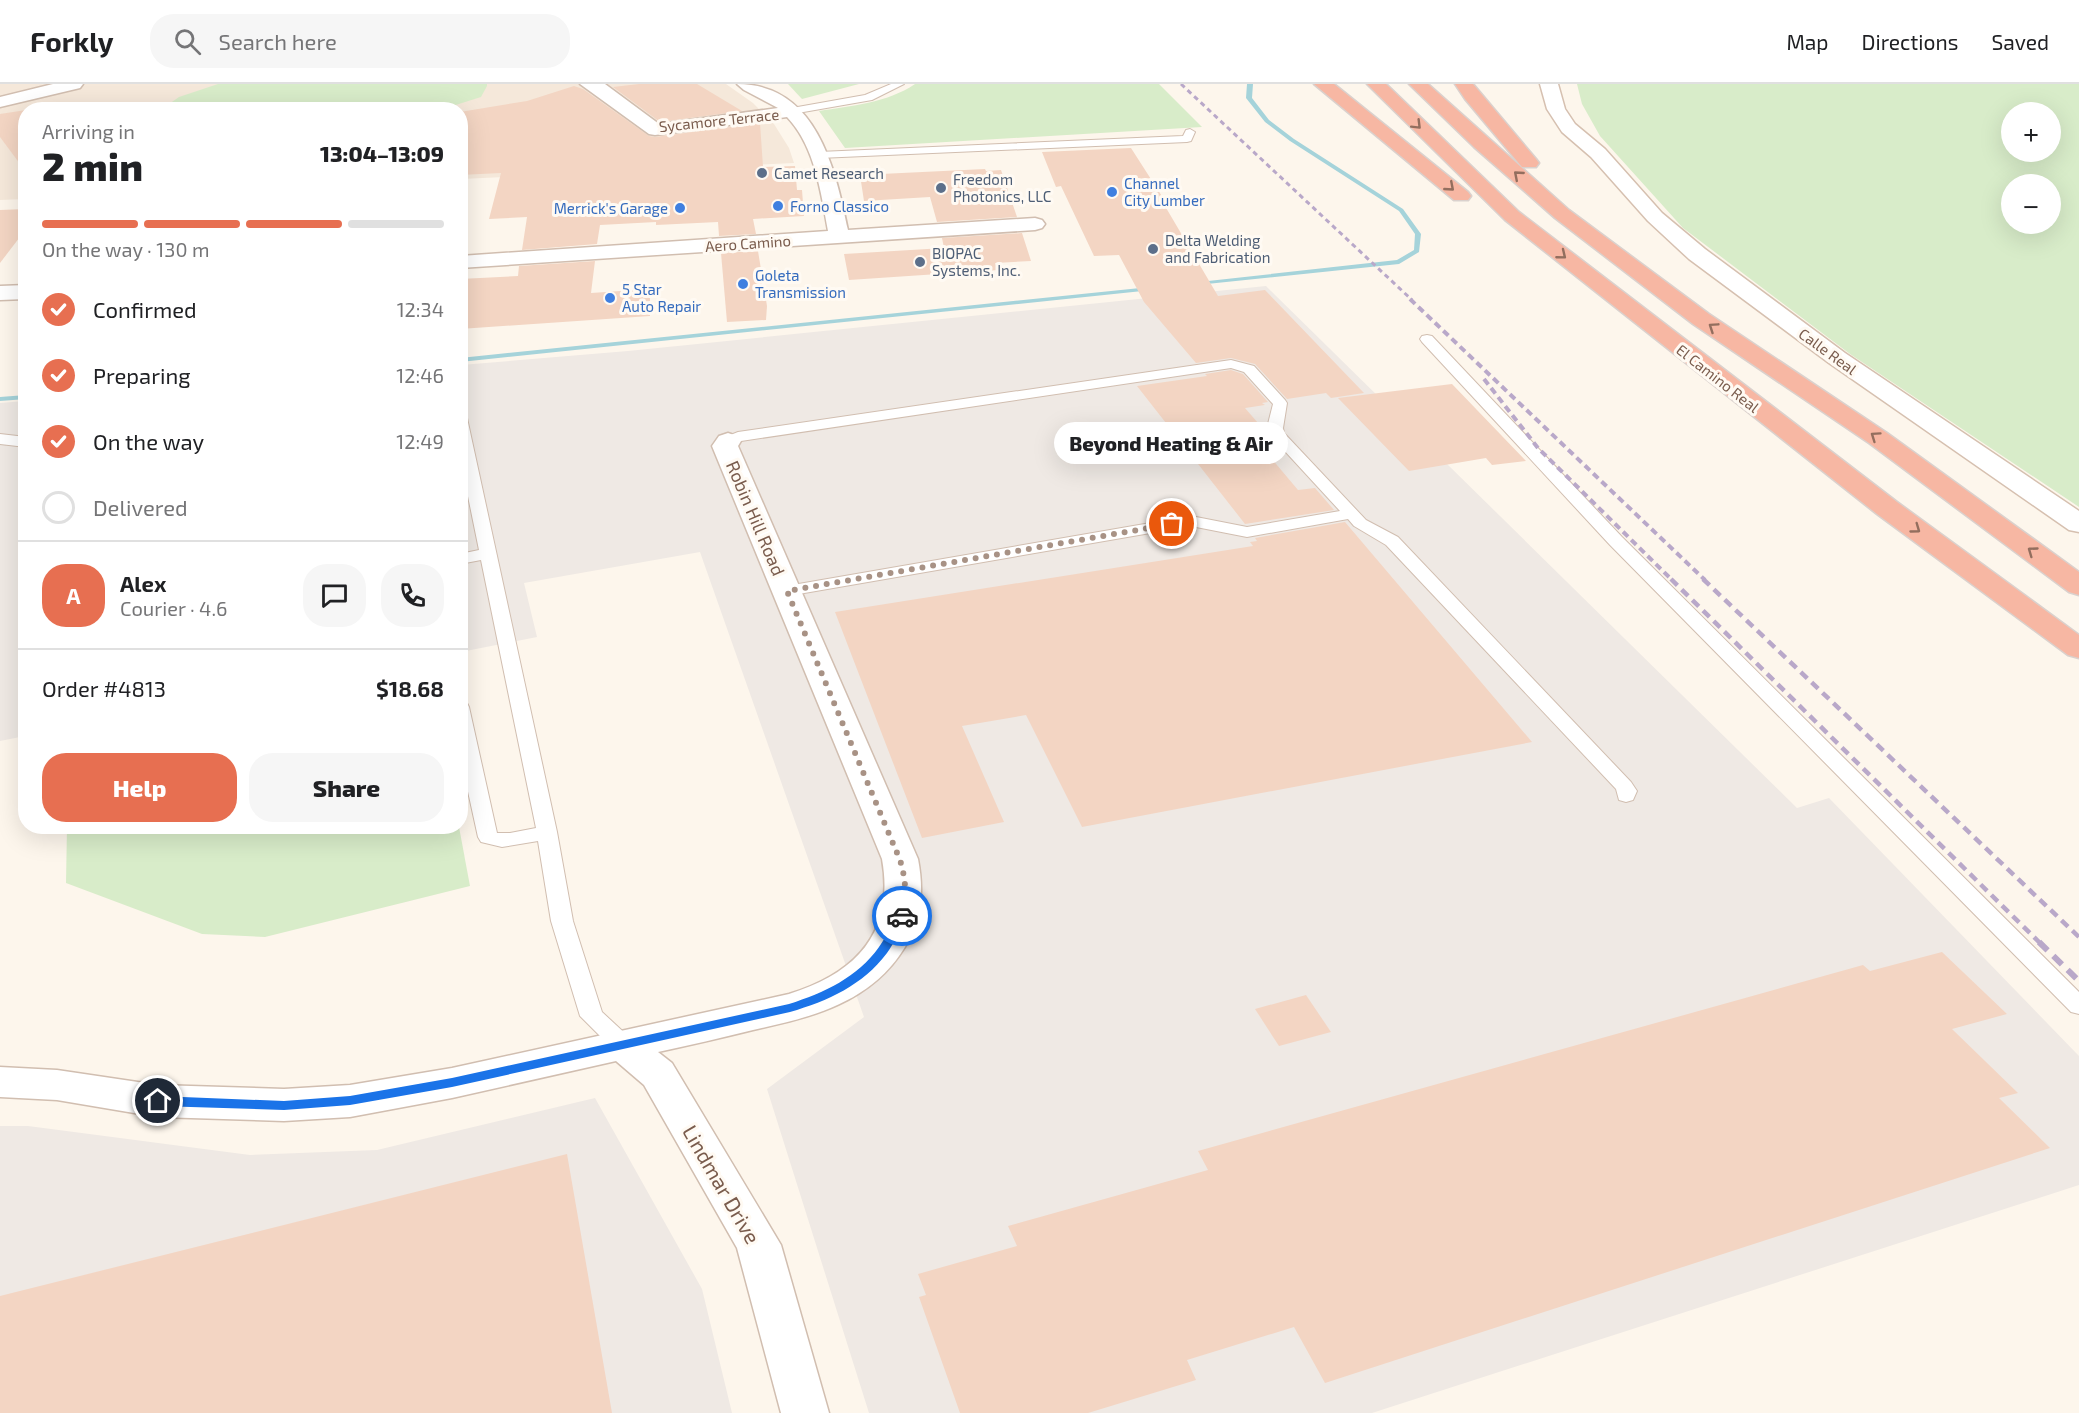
<!DOCTYPE html>
<html lang="en">
<head>
<meta charset="utf-8">
<style>
  :root { --surface:#fff; --page:#f6f6f6; --text:#202124; --muted:#757577; --line:#e0e0e0; --accent:#e76f51 }
  body { margin:0; font-family:"Exo 2",sans-serif; background:var(--page); color:var(--text); height:100vh; display:flex; flex-direction:column; font-size:22px; white-space:nowrap }
  * { box-sizing:border-box; margin:0 }
  p { font-size:20px; color:var(--muted) }
  .icon { flex:none; width:33px; height:33px; fill:none; stroke:currentColor; stroke-width:2; stroke-linecap:round; stroke-linejoin:round }
  .map { position:relative; flex:1; overflow:hidden }
  .panel { position:absolute; left:18px; top:18px; width:450px; height:732px; display:flex; flex-direction:column; background:var(--surface); border-radius:24px; box-shadow:0 6px 24px #0002 }
  .panel>* { flex:none }
  .buttons { position:absolute; left:2001px; top:18px; display:grid; gap:12px }
  .buttons a { display:grid; place-items:center; width:60px; height:60px; border-radius:50%; background:var(--surface); box-shadow:0 6px 24px #0002; font-size:30px }
  .pin { position:absolute; display:grid; place-items:center; width:51px; height:51px; color:#fff; margin:-26px; border:3px solid #fff; border-radius:50%; box-shadow:0 2px 6px #0007 }
  .courier { position:absolute; display:grid; place-items:center; width:60px; height:60px; margin:-30px; border:4px solid #1a73e8; border-radius:50%; background:#fff; color:#222; box-shadow:0 2px 8px #0007 }
  .bubble { position:absolute; height:42px; border-radius:21px; background:var(--surface); box-shadow:0 6px 24px #0002; font-size:20px; font-weight:800; line-height:42px; text-align:center }
  .summary em { font-style:normal; font-weight:800 }
  .summary div { display:flex; flex-direction:column-reverse }
  .summary { display:flex; align-items:center; justify-content:space-between; height:102px; padding:0 24px }
  h1 { font-size:39px; font-weight:800; line-height:45px }
  .bar { display:grid; grid-template-columns:repeat(4,1fr); gap:9px 6px; align-content:center; height:72px; padding:0 24px }
  .bar i { height:8px; border-radius:4px; background:var(--line) }
  .bar .selected { background:var(--accent) }
  .bar p { grid-column:span 4 }
  .line { display:flex; align-items:center; gap:15px; padding:0 24px; border-top:2px solid var(--line) }
  .line div { flex:1 }
  .round { display:grid; place-items:center; flex:none; width:63px; height:63px; border-radius:24px; background:var(--page) }
  ol { padding:0 24px; list-style:none }
  li { display:flex; align-items:center; gap:18px; height:66px }
  li p { margin-inline-start:auto }
  li .icon { padding:6px; border-radius:50%; background:var(--accent); color:#fff; stroke-width:4 }
  li:last-child { color:var(--muted) }
  li i { width:33px; height:33px; border:3px solid var(--line); border-radius:50% }
  .action { display:flex; gap:12px; margin-top:auto; padding:12px 24px }
  .action a { flex:1; height:69px; border-radius:24px; background:var(--accent); color:#fff; font-size:24px; font-weight:800; line-height:69px; text-align:center }
  .action a+a { background:var(--page); color:var(--text) }
  header { display:flex; align-items:center; gap:36px; box-sizing:border-box; height:84px; padding:0 30px; background:var(--surface); border-bottom:2px solid var(--line) }
  header strong { font-size:28px }
  nav { display:flex; gap:33px; margin-inline-start:auto; font-size:21px }
  .search { width:420px; height:54px; background:var(--page); display:flex; align-items:center; gap:15px; box-sizing:border-box; padding:0 21px; border-radius:24px; color:var(--muted); font-size:22px }
  .map>svg:first-child { display:block }
  .residential { fill:#f5e8da }
  .industrial { fill:#efe9e4 }
  .green { fill:#d8ecc9; fill-rule:evenodd }
  .lines { fill:none; stroke-linecap:round; stroke-linejoin:round }
  .stream { fill:#a5d3da; fill-rule:evenodd }
  .building { fill:#f3d5c3 }
  .lane-casing { stroke:#d1beb0; stroke-width:2 }
  .street-casing { stroke:#d1beb0; stroke-width:3 }
  .secondary-casing { stroke:#d6c0b0; stroke-width:3 }
  .highway-casing { stroke:#dad1cd; stroke-width:3 }
  .lane { fill:#fff; fill-rule:evenodd }
  .street { fill:#fff; fill-rule:evenodd }
  .secondary { fill:#fff; fill-rule:evenodd }
  .highway { fill:#f7b7a3; fill-rule:evenodd }
  .rail-far3 { stroke:#b9a8c9; stroke-width:3; stroke-dasharray:5 4; stroke-linecap:butt }
  .rail-far2 { stroke:#b9a8c9; stroke-width:4; stroke-dasharray:7 4.5; stroke-linecap:butt }
  .rail-far1 { stroke:#b9a8c9; stroke-width:4.5; stroke-dasharray:9 6; stroke-linecap:butt }
  .rail { stroke:#b9a8c9; stroke-width:6; stroke-dasharray:12 8; stroke-linecap:butt }
  .oneway { stroke:#936e5e }
  .route { fill:#1a73e8 }
  .done { stroke:#a89285; stroke-width:6; stroke-dasharray:0 10.8 }
  .service-dot { fill:#5c6f8a; stroke:#fffaf3; stroke-width:2 }
  .shop-dot { fill:#3f7fe0; stroke:#fffaf3; stroke-width:2 }
  .labels { text-anchor:middle; dominant-baseline:central; stroke-width:6; stroke-linejoin:round; paint-order:stroke }
  .far-street-label { font-size:15px; fill:#7a5c4d; stroke:#fffaf3 }
  .far-service-label { font-size:15px; fill:#4e5e75; stroke:#fffaf3; text-anchor:start }
  .far-shop-label { font-size:15px; fill:#366cbe; stroke:#fffaf3; text-anchor:start }
  .street-label { font-size:18px; fill:#7a5c4d; stroke:#fffaf3 }
  .near-street-label { font-size:21px; fill:#7a5c4d; stroke:#fffaf3 }
</style>
</head>
<body>
<header>
<strong>Forkly</strong>
<div class="search"><svg class="icon" aria-label="search" viewBox="0 0 24 24"><circle cx="10" cy="10" r="6"/><path d="M15 15l6 6"/></svg>Search here</div>
<nav><a>Map</a><a>Directions</a><a>Saved</a></nav>
</header>
<div class="map">
<svg width="2079" height="1329" viewBox="0 0 2079 1329">
  <rect width="100%" height="100%" fill="#fdf6ec"/>
  <path class="residential" d="M0,0H726L753,19L774,40L789,64L794,79L461,95L460,26H26L25,115L0,116Z"/>
  <g class="industrial">
    <path d="M1266,202L1797,724L1829,714L2079,972V1101L1372,1329H869L767,1005L864,933L700,468L524,499L537,553L461,568V281L628,267Z"/>
    <path d="M25,317V652L0,657V319Z"/>
    <path d="M595,1014L702,1205L732,1329H0V1042H28L250,1071L377,1066Z"/>
  </g>
  <g class="green">
    <path d="M218,0H487V2L481,13L443,25H162L179,13Z"/>
    <path d="M788,0H859L802,15Z"/>
    <path d="M915,0H1159L1202,43L845,64L819,27C851,22 887,19 915,0Z"/>
    <path d="M1577,0H2079V423L1850,270L1683,144L1600,52L1582,20ZM2012,28H2050V68H2012ZM2012,100H2050V140H2012Z"/>
    <path d="M459,743L470,802L265,853L202,850L66,799L67,743Z"/>
  </g>
  <g class="lines">
    <g class="stream">
      <path d="M1247,0H1253L1252,14L1269,36L1294,55L1403,125L1421,150L1419,168L1399,180L1197,201L1196,200L1199,198L1397,176L1414,166L1415,150L1399,127L1290,57L1265,38L1246,14Z"/>
      <path d="M1150,203L1152,204V206L460,278V274Z"/>
      <path d="M26,311V315L0,317V313Z"/>
    </g>
  </g>
  <g class="building">
    <path d="M639,0H697L742,27L660,38L613,3Z"/>
    <path d="M574,2L583,5L649,52L655,53L760,39L763,83L795,82L797,106H802L804,132L753,135L756,150L719,152L718,138L656,141V138L600,141L597,160L522,166L527,133L489,135L501,89L460,91V28L527,17Z"/>
    <path d="M26,26V88L0,53V30Z"/>
    <path d="M1131,64L1165,117H1162L1218,212L1265,206L1364,309L1331,314L1326,309L1287,315L1255,280L1231,274L1196,279L1144,218L1119,171L1094,172L1061,102L1056,103L1042,68Z"/>
    <path d="M985,85L986,87L1001,86L1017,133L937,138L930,113L864,117L860,91Z"/>
    <path d="M26,125V145L0,179V126Z"/>
    <path d="M1022,149L1031,177L995,179L998,186L849,196L844,170L944,164L942,154Z"/>
    <path d="M758,167L767,222L766,236L727,238L721,169Z"/>
    <path d="M595,177L591,209L650,205V232L460,245V195L518,192L519,182Z"/>
    <path d="M1231,286L1243,290L1268,318L1262,319L1265,321L1245,324L1258,339L1244,342L1298,406L1315,404L1334,426L1245,440L1137,302L1207,292L1205,290Z"/>
    <path d="M1452,300L1526,377L1492,381L1486,374L1409,387L1338,314Z"/>
    <path d="M1345,438L1532,658L1082,743L1026,631L962,642L1004,738L922,754L835,528L1253,462L1250,458L1257,457L1255,454Z"/>
    <path d="M1942,868L2007,930L1952,945L2018,1009L1999,1014L2050,1064L1325,1299L1294,1243L1187,1276L1196,1296L1088,1329H960L919,1213L926,1211L918,1190L1017,1162L1008,1142L1208,1086L1198,1067L1863,881L1870,887Z"/>
    <path d="M1306,911L1331,948L1279,962L1255,925Z"/>
    <path d="M567,1070L612,1329H0V1212Z"/>
  </g>
  <g class="lines">
    <defs>
      <g id="lane">
        <path d="M891,0H904L872,16L792,30L787,27L792,24L865,11Z"/>
        <path d="M1190,45L1195,48L1191,57L1187,58L819,74L813,71L819,68L1183,52L1186,46Z"/>
        <path d="M1427,251L1432,252L1622,453L2079,908V930L2071,928L1610,461L1422,258L1420,255L1422,252Z"/>
        <path d="M1231,276L1254,282L1285,316L1287,319L1283,344L1284,349L1366,436L1398,453L1631,698L1637,707L1633,716L1626,718L1619,716L1616,705L1386,461L1354,442L1348,435L1247,453L1191,442L787,512L781,511L778,507L781,503L787,502L1191,432L1247,443L1340,427L1269,350L1267,344L1273,320L1244,288L1231,284L741,357L728,362L720,357L723,354L738,348Z"/>
        <path d="M460,330L467,334L557,748L573,837L602,928L630,954L634,960L630,966L622,969L614,966L580,932L551,837L538,757L502,763L481,758L478,753L460,671V617L467,619L469,623L497,749H510L536,744L481,476L460,480V470L479,466L460,373Z"/>
        <path d="M0,350L26,353V363L0,360Z"/>
      </g>
      <g id="street">
        <path d="M53,0H83L80,4L0,23V13Z"/>
        <path d="M580,0H605L659,40L778,24L744,6L737,0C816,0 835,83 848,146L1035,134L1042,136L1045,140L1042,144L1035,146L460,184V172L828,147C821,109 815,62 787,33L655,51L649,50Z"/>
        <path d="M26,201V215L0,216V202Z"/>
        <path d="M728,349L737,352L741,357L738,362L918,775C924,807 922,834 905,863C871,919 812,933 753,946C721,954 690,961 658,968L672,979L781,1161L829,1329H781L737,1164L644,1001L616,977L452,1014L350,1033L284,1037L158,1033L57,1016L0,1013V983L57,986L158,1001L284,1005L350,1001L452,984L789,910C857,889 895,848 882,775L712,362L719,352Z"/>
      </g>
      <path id="secondary" d="M1540,0H1558L1565,25L1575,40L1605,65L1662,129L1705,165L1845,269L2079,427V448L2069,446L1829,279L1689,175L1648,137L1591,73L1562,48L1547,25Z"/>
      <g id="highway">
        <path d="M1314,0H1334L1468,108L1471,112L1468,116H1454Z"/>
        <path d="M1367,0H1386L1519,128L1897,418L2079,551V574L2068,571L1877,430L1505,136Z"/>
        <path d="M1409,0H1428L1569,126L1709,230L1887,349L2079,488V511L2069,508L1869,359L1693,240L1555,134L1474,63Z"/>
        <path d="M1455,0H1473L1536,75L1539,79L1536,83H1522L1465,15Z"/>
      </g>
    </defs>
    <use href="#lane" class="lane-casing"/>
    <use href="#street" class="street-casing"/>
    <use href="#secondary" class="secondary-casing"/>
    <use href="#highway" class="highway-casing"/>
    <use href="#lane" class="lane"/>
    <use href="#street" class="street"/>
    <use href="#secondary" class="secondary"/>
    <use href="#highway" class="highway"/>
    <path class="rail-far3" d="M1181,0L1412,216"/>
    <g class="rail-far2">
      <path d="M1410,215L1705,496"/>
      <path d="M1484,295L1538,364L1672,496"/>
    </g>
    <g class="rail-far1">
      <path d="M1671,495L2040,859"/>
      <path d="M1703,495L2079,853"/>
    </g>
    <path class="rail" d="M2039,858L2079,897"/>
  </g>
  <defs><path id="oneway-chevron" d="M-2-3.5L2.5 0L-2 3.5" fill="none" stroke-width="1.6" stroke-linecap="round" stroke-linejoin="round" transform="scale(1.5)"/></defs>
  <g class="oneway">
    <use href="#oneway-chevron" transform="translate(1417 41) rotate(45)"/>
    <use href="#oneway-chevron" transform="translate(1518 91) rotate(-139)"/>
    <use href="#oneway-chevron" transform="translate(1450 103) rotate(41)"/>
    <use href="#oneway-chevron" transform="translate(1562 171) rotate(39)"/>
    <use href="#oneway-chevron" transform="translate(1713 243) rotate(-146)"/>
    <use href="#oneway-chevron" transform="translate(1875 352) rotate(-145)"/>
    <use href="#oneway-chevron" transform="translate(1916 445) rotate(36)"/>
    <use href="#oneway-chevron" transform="translate(2032 467) rotate(-144)"/>
  </g>
  <path class="route" d="M902,828L907,832C901,844 895,858 887,869C863,901 828,917 790,928L452,1003L350,1021L284,1026L158,1022L152,1017L158,1012L284,1017L350,1012L452,994L789,920C824,909 858,893 879,863C887,852 892,840 898,829Z"/>
  <g class="lines">
    <path class="done" d="M902,832C907,812 906,796 900,776L787,507L1172,440"/>
  </g>
  <g class="service-dot">
    <circle cx="762" cy="89" r="6"/>
    <circle cx="941" cy="104" r="6"/>
    <circle cx="1153" cy="165" r="6"/>
    <circle cx="920" cy="178" r="6"/>
  </g>
  <g class="shop-dot">
    <circle cx="1112" cy="108" r="6"/>
    <circle cx="778" cy="122" r="6"/>
    <circle cx="680" cy="124" r="6"/>
    <circle cx="743" cy="200" r="6"/>
    <circle cx="610" cy="214" r="6"/>
  </g>
  <g class="labels">
    <g class="far-street-label">
      <text transform="translate(719 36) rotate(-6)">Sycamore Terrace</text>
      <text transform="translate(748 159) rotate(-4)">Aero Camino</text>
      <text transform="translate(1828 267) rotate(36)">Calle Real</text>
      <text transform="translate(1718 294) rotate(38)">El Camino Real</text>
    </g>
    <g class="far-service-label">
      <text x="774" y="89">Camet Research</text>
      <text x="953" y="95">Freedom<tspan x="953" dy="17">Photonics, LLC</tspan></text>
      <text x="1165" y="156">Delta Welding<tspan x="1165" dy="17">and Fabrication</tspan></text>
      <text x="932" y="169">BIOPAC<tspan x="932" dy="17">Systems, Inc.</tspan></text>
    </g>
    <g class="far-shop-label">
      <text x="1124" y="99">Channel<tspan x="1124" dy="17">City Lumber</tspan></text>
      <text x="790" y="122">Forno Classico</text>
      <text x="668" y="124" text-anchor="end">Merrick's Garage</text>
      <text x="755" y="191">Goleta<tspan x="755" dy="17">Transmission</tspan></text>
      <text x="622" y="205">5 Star<tspan x="622" dy="17">Auto Repair</tspan></text>
    </g>
    <g class="street-label">
      <text transform="translate(756 434) rotate(67)">Robin Hill Road</text>
    </g>
    <g class="near-street-label">
      <text transform="translate(722 1100) rotate(60)">Lindmar Drive</text>
    </g>
  </g>
</svg>
<div class="buttons">
<a>+</a>
<a>−</a>
</div>
<div class="pin" style="left:1172px;top:440px;background:#ea580c"><svg class="icon" aria-label="bag" viewBox="0 0 24 24"><path d="M5 8h14l-1 12H6zM9 8a3 3 0 0 1 6 0"/></svg></div>
<div class="pin" style="left:158px;top:1017px;background:#1f2937"><svg class="icon" aria-label="home" viewBox="0 0 24 24"><path d="M3 11l9-7 9 7M6 9v11h12V9"/></svg></div>
<div class="courier" style="left:902px;top:832px"><svg class="icon" aria-label="car" viewBox="0 0 24 24"><path d="M5 17H2v-5l4-1 3-4h7l3 4 3 1v5h-3M9 17h6M6 11h13"/><circle cx="7" cy="17" r="2"/><circle cx="17" cy="17" r="2"/></svg></div>
<div class="bubble" style="left:1054px;top:338px;width:234px">Beyond Heating &amp; Air</div>
<section class="panel">
<div class="summary"><div><h1>2 min</h1><p>Arriving in</p></div><em>13:04–13:09</em></div>
<div class="bar"><i class="selected"></i><i class="selected"></i><i class="selected"></i><i></i><p>On the way · 130 m</p></div>
<ol>
<li><svg class="icon" aria-label="check" viewBox="0 0 24 24"><path d="M5 12l5 5 9-10"/></svg>Confirmed<p>12:34</p></li>
<li><svg class="icon" aria-label="check" viewBox="0 0 24 24"><path d="M5 12l5 5 9-10"/></svg>Preparing<p>12:46</p></li>
<li><svg class="icon" aria-label="check" viewBox="0 0 24 24"><path d="M5 12l5 5 9-10"/></svg>On the way<p>12:49</p></li>
<li><i></i>Delivered</li>
</ol>
<div class="line" style="height:108px"><b class="round" style="background:var(--accent);color:#fff">A</b><div><b>Alex</b><p>Courier · 4.6</p></div><a class="round"><svg class="icon" aria-label="chat" viewBox="0 0 24 24"><path d="M4 5h16v11H9l-5 4z"/></svg></a><a class="round"><svg class="icon" aria-label="phone" viewBox="0 0 24 24"><path d="M5 4h4l2 5-3 2q2 4 5 5l2-3 5 2v4C11 20 4 13 5 4z"/></svg></a></div>
<div class="line" style="height:78px"><div>Order #4813</div><b>$18.68</b></div>
<div class="action"><a>Help</a><a>Share</a></div>
</section>
</div>
</body>
</html>
